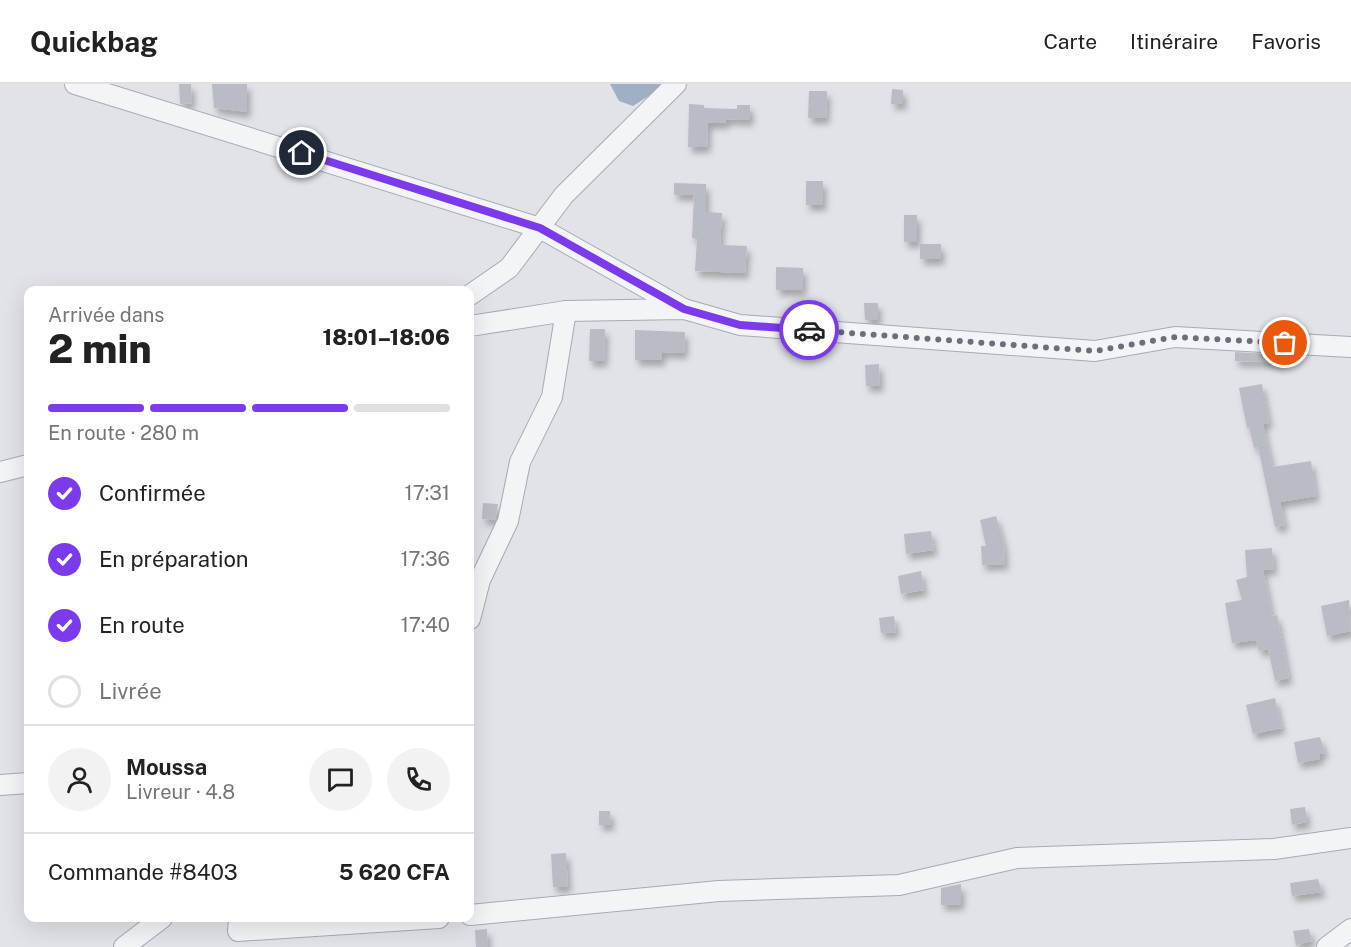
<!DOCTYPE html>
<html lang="fr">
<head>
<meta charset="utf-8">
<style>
  :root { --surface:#fff; --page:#f2f2f2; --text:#222; --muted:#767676; --line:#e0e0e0; --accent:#7c3aed }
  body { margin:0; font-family:"Public Sans",sans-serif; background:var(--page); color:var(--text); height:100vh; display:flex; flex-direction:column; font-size:22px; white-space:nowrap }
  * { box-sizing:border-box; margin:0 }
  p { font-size:20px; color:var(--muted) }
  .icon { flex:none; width:33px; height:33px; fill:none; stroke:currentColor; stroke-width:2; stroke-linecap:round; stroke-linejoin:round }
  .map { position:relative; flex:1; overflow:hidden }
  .details { position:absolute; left:24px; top:202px; width:450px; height:636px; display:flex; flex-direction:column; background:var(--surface); border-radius:12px; box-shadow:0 6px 24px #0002 }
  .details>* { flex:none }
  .pin { position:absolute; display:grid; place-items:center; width:51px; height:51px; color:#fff; margin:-26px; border:3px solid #fff; border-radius:50%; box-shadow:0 2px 6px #0007 }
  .courier { position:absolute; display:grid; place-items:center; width:60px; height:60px; margin:-30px; border:4px solid #7c3aed; border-radius:50%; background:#fff; color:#222; box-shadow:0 2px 8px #0007 }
  .head em { font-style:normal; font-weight:800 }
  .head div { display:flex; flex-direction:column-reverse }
  .head { display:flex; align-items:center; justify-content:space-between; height:102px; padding:0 24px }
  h1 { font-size:39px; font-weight:800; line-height:45px }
  .bar { display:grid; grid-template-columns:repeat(4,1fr); gap:9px 6px; align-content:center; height:72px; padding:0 24px }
  .bar i { height:8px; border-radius:4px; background:var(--line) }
  .bar .current { background:var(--accent) }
  .bar p { grid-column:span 4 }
  .line { display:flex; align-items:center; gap:15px; padding:0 24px; border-top:2px solid var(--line) }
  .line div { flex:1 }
  .round { display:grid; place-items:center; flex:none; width:63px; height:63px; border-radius:32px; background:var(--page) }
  ol { padding:0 24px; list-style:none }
  li { display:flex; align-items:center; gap:18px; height:66px }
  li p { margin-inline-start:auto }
  li .icon { padding:6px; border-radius:50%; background:var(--accent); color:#fff; stroke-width:4 }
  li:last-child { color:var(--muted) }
  li i { width:33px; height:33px; border:3px solid var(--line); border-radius:50% }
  header { display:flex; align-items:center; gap:36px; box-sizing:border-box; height:84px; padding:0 30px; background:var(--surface); border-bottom:2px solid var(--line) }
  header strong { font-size:28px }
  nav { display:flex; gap:33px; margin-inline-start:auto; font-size:21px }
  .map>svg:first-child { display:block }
  .water { fill:#a0afc5 }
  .building { fill:#b9bcc5; filter:url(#shadow) }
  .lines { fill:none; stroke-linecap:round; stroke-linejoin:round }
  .minor-casing { stroke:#a7aab2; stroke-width:22 }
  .minor { stroke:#f3f4f7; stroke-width:20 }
  .done { stroke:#6b6f7a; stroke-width:6; stroke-dasharray:0 10.8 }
  .route { stroke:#7c3aed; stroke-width:8 }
</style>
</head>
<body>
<header>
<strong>Quickbag</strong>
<nav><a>Carte</a><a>Itinéraire</a><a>Favoris</a></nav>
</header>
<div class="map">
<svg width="1351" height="863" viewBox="0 0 1351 863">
  <defs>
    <filter id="shadow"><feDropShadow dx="3.5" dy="6" stdDeviation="3" flood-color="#0004"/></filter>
  </defs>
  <rect width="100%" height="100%" fill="#e1e3e8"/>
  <path class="water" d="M610,0H662L658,6L633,22L619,17Z"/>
  <g class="building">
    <path d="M179,0H191L192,19L180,20Z"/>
    <path d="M212,0H247V28L214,24Z"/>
    <path d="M892,5L903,6V20H891Z"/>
    <path d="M809,7H827L826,34H808Z"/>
    <path d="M689,20L704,21V24L737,25V21H750V36L726,35V39H708L707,63H688Z"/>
    <rect x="806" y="97" width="17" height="24"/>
    <path d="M674,99L706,100V128L722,129L720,161L747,162L745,189L695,187L697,155L692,154L694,111H674Z"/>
    <rect x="904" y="131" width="13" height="27"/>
    <rect x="920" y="160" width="21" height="15"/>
    <path d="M776,183L803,184V206H776Z"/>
    <path d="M864,219H878V236H865Z"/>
    <path d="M590,245H605L604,277H589Z"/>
    <path d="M635,246L685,248L684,269L662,268V276H635Z"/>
    <path d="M1235,268L1281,271V278L1235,277Z"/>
    <path d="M879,280L880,302H866L865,281Z"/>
    <path d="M1262,300L1269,339L1263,340L1272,383L1311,377L1316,412L1280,418L1285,441L1275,443L1258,363L1254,364L1249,343L1247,344L1239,304Z"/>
    <path d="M483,419L498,420L495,436L482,435Z"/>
    <path d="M996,432L1004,461L1005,480L982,481L981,462H986L980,436Z"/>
    <path d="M931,447L934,466L906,470L904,450Z"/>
    <path d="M1272,464L1274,485L1263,486L1272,532L1277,531L1289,594L1275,597L1268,565L1259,567L1256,556L1232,559L1225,519L1242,516L1236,496L1247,493L1245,466Z"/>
    <path d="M921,487L924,506L901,510L898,492Z"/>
    <path d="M1349,516L1351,547L1327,552L1321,522Z"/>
    <path d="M894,532L896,548L881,549L879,534Z"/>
    <path d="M1275,614L1282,644L1253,650L1246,621Z"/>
    <path d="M1320,653L1325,669L1319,670L1320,675L1298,679L1294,658Z"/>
    <path d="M1305,723L1307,738L1292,741L1290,725Z"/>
    <path d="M599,727H610L611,741H599Z"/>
    <path d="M566,769L568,803H553L551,770Z"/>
    <path d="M1318,795L1322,808L1292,812L1290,799Z"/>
    <path d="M961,800V820L941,821V804Z"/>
    <path d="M487,845L488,863H476L475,846Z"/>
    <path d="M1309,845L1312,857L1296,861L1293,847Z"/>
  </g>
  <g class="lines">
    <defs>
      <g id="minor">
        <path d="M75,0L540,144L682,224"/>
        <path d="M470,211L509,184L564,111L676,0"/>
        <path d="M470,242L566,227L684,225L740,241L1095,267L1175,253L1351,263"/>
        <path d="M0,388L28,381"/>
        <path d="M470,535L480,496L508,437L520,378L552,313L566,227"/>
        <path d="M0,701L28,699"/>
        <path d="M470,831L719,807L899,801L1017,774L1274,765L1351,754"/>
        <path d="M239,834L238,847L439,834"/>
        <path d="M124,863L162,834"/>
        <path d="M1327,863L1351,845"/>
      </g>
    </defs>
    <use href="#minor" class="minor-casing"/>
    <use href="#minor" class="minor"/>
  </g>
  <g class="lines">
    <path class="done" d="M809,246L1095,267L1175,253L1285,259"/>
    <path class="route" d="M302,69L540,144L684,225L740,241L809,246"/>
  </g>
</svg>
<div class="pin" style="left:1285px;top:259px;background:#ea580c"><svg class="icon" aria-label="bag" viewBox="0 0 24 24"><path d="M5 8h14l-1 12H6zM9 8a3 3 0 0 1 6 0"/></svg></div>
<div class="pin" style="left:302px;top:69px;background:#1f2937"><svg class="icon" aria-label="home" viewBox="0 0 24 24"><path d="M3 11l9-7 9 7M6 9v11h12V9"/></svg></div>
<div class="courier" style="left:809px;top:246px"><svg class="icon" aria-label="car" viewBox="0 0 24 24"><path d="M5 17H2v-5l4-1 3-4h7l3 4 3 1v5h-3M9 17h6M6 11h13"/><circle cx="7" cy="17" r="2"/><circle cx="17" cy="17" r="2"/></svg></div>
<section class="details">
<div class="head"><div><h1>2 min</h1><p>Arrivée dans</p></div><em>18:01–18:06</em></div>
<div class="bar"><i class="current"></i><i class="current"></i><i class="current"></i><i></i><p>En route · 280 m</p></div>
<ol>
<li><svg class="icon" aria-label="check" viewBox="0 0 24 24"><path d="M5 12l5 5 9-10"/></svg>Confirmée<p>17:31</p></li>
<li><svg class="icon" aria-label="check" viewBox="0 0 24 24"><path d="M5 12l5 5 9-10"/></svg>En préparation<p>17:36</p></li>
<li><svg class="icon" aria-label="check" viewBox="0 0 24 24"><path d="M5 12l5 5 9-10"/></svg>En route<p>17:40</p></li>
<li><i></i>Livrée</li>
</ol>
<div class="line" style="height:108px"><a class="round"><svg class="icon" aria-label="person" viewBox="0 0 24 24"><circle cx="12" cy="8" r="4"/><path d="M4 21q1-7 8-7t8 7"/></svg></a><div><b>Moussa</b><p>Livreur · 4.8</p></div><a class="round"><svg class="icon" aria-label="chat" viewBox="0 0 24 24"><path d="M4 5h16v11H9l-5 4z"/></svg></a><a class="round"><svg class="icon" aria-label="phone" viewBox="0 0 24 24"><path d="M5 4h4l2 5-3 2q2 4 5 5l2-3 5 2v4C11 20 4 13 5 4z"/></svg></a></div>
<div class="line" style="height:78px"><div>Commande #8403</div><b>5 620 CFA</b></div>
</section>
</div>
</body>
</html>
